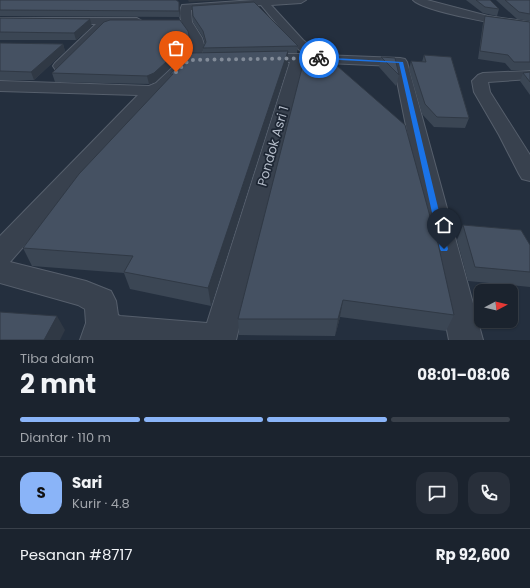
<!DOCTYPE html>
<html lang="id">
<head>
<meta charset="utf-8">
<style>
  :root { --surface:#1b232e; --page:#282f3a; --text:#f1f3f6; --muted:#a0a4aa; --line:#39404a; --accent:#8ab4f8 }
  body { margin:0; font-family:Poppins,sans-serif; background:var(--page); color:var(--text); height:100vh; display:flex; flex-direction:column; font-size:15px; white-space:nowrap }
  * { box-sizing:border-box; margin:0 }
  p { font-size:13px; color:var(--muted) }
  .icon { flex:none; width:22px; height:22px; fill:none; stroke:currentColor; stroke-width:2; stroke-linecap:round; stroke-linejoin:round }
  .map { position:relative; height:340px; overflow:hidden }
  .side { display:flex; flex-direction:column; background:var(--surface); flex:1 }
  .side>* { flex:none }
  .needle { width:26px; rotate:83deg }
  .fabs { position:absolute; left:474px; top:284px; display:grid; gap:8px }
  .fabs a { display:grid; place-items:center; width:44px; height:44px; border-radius:8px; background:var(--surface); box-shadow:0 1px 3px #0004,0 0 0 1px var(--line); font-size:20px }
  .pin { position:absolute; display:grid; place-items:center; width:34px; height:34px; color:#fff; margin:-41px -17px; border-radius:50% 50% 50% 0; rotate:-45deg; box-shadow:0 0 4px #0007 }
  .pin .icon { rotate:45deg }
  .courier { position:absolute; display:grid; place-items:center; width:40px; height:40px; margin:-20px; border:3px solid #1a73e8; border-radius:50%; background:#fff; color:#222; box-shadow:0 1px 5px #0007 }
  .summary em { font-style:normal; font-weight:700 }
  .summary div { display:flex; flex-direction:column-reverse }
  .summary { display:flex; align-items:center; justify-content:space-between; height:68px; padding:0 20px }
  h1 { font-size:26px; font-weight:700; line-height:30px }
  .bar { display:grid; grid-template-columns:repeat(4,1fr); gap:6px 4px; align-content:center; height:48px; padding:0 20px }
  .bar i { height:5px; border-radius:3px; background:var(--line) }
  .bar .current { background:var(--accent) }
  .bar p { grid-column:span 4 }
  .line { display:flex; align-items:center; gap:10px; padding:0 20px; border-top:1px solid var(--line) }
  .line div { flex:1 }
  .round { display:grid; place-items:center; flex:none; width:42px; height:42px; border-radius:12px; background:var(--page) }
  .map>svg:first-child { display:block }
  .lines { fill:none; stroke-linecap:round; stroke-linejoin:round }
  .minor-casing { stroke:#565f6c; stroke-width:2 }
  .minor { fill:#38414e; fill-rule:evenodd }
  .wall { fill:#3b4654 }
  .shaded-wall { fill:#303945 }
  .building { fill:#455162; stroke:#303945 }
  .route { fill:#1a73e8 }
  .done { stroke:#828b98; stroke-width:4; stroke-dasharray:0 7.2 }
  .labels { text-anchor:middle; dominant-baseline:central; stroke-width:3.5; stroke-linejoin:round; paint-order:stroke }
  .street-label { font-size:13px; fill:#b4bcc9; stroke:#1d2633 }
</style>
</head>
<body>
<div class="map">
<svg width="530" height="340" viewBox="0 0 530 340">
  <rect width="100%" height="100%" fill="#242f3e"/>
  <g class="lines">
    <defs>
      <g id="minor">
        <path d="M254,0H306L301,3L271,5L303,40L321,55L400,58L405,59L407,62L483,340H449L394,66L304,62L236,340H80L86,323L85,309L78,305L0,283V236L138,95L0,91V81L149,86L156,83L193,48C189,34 175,20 182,5ZM261,5L295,46L304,54H258L253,55L251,58L253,61L258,62H290L207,323L120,316L118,315L116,301L111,291L86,281L10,262L157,94C174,86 195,65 205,48L202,38L192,22L191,10Z"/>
        <path d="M413,0H427L488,16L530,22V28C511,27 424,12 413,0Z"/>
        <path d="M0,18H137L142,21L137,24H112L105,28L65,69L60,70L55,69L53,66L55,63L96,24H0Z"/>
        <path d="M530,71V79L488,82L490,92L530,155V181L522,179L519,174L499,135L474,92L472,81L478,75L483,73Z"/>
      </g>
    </defs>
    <use href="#minor" class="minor-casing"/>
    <use href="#minor" class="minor"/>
  </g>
  <g class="wall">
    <path d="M0,0L180,9V17L0,16Z"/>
    <path d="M466,0H490L499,9L497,16L483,13Z"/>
    <path d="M496,0H530V21L517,19Z"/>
    <path d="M192,6L298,46L297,53H288V64L211,306L130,289L124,273L32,266L23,248L171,76L170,74L203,53V48L205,43L203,37L193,22Z"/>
    <path d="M485,16L530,22V70H511L505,63L478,59L483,23Z"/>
    <path d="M0,18L92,26L76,40H0Z"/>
    <path d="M0,43L63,44L65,51L34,80H0Z"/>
    <path d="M191,48L155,82L149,84L55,82L52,73Z"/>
    <path d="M309,52L454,315L446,331L340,317L335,336L239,335L238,319Z"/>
    <path d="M424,55L469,118L465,128L434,127L422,114L409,69L411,61L422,62Z"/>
    <path d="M381,57L399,75L396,86L379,67Z"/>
    <path d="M530,72V95L520,81L523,73Z"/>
    <path d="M463,225L530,245V287L468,281L457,240Z"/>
  </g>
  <g class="shaded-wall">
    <path d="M188,0H229L189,2Z"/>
    <path d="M179,2L180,9V17L179,11Z"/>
    <path d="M90,19L92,26L76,40L74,33Z"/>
    <path d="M190,40L191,48L155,82L149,84L147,76Z"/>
    <path d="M63,44L65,51L34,80L31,72Z"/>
    <path d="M288,51V64L211,306L208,288Z"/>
    <path d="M343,300L340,317L335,336L338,319Z"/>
    <path d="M57,316L65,330L60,340H44Z"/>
  </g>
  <g class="building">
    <path d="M0,0H176L179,2V11L0,10Z"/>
    <path d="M476,0H490L499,9L485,7Z"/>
    <path d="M505,0H530V14L519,12Z"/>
    <path d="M254,2L298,46L203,48L206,42L203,31L193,16L192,6Z"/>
    <path d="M485,16L530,22V62H514L508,55L480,51Z"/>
    <path d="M0,18L90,19L74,33L0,32Z"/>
    <path d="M110,20H180L188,31L190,40L154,73L147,76L52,73L104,22Z"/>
    <path d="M0,43L63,44L31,72L0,71Z"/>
    <path d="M288,51L208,288L124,272L133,256L23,248L79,174L173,74H170L192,53Z"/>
    <path d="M306,52H309L314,57L328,58L405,125L431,220L433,221L454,315L343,300L338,319H238Z"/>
    <path d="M424,55L451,57L469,118L437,117L425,104L411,61L426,62Z"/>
    <path d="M381,57L395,58L399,75Z"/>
    <path d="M530,72V82L523,73Z"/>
    <path d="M463,225L521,230L530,245V272L475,267Z"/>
    <path d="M0,312L57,316L44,340H0Z"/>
  </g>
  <path class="route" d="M317,57L403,62L448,249L447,251H441L440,249L399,63L319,59Z"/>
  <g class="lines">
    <path class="done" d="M176,72L189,60L319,58"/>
  </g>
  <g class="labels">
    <g class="street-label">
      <text transform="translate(273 146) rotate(-74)">Pondok Asri 1</text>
    </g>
  </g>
</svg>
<div class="fabs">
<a><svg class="needle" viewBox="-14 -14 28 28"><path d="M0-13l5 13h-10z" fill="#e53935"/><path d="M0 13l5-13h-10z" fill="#a0a4aa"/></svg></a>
</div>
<div class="pin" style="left:176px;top:72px;background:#ea580c"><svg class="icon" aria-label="bag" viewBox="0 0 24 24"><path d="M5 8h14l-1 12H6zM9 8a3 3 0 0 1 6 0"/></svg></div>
<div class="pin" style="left:444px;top:249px;background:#1f2937"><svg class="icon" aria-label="home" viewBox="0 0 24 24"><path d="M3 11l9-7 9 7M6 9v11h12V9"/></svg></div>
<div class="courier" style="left:319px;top:58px"><svg class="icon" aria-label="bike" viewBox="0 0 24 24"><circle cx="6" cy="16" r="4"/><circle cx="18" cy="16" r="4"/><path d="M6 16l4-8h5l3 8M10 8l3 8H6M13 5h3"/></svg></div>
</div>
<section class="side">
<div class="summary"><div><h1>2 mnt</h1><p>Tiba dalam</p></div><em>08:01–08:06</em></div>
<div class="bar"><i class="current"></i><i class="current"></i><i class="current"></i><i></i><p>Diantar · 110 m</p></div>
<div class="line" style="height:72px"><b class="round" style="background:var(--accent);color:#111">S</b><div><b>Sari</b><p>Kurir · 4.8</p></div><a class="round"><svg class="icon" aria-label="chat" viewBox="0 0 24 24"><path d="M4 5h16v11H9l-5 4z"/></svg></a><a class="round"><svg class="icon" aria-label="phone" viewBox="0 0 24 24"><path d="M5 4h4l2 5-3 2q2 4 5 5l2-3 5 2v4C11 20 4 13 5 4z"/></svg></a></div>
<div class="line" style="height:52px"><div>Pesanan #8717</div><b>Rp 92,600</b></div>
</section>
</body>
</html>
